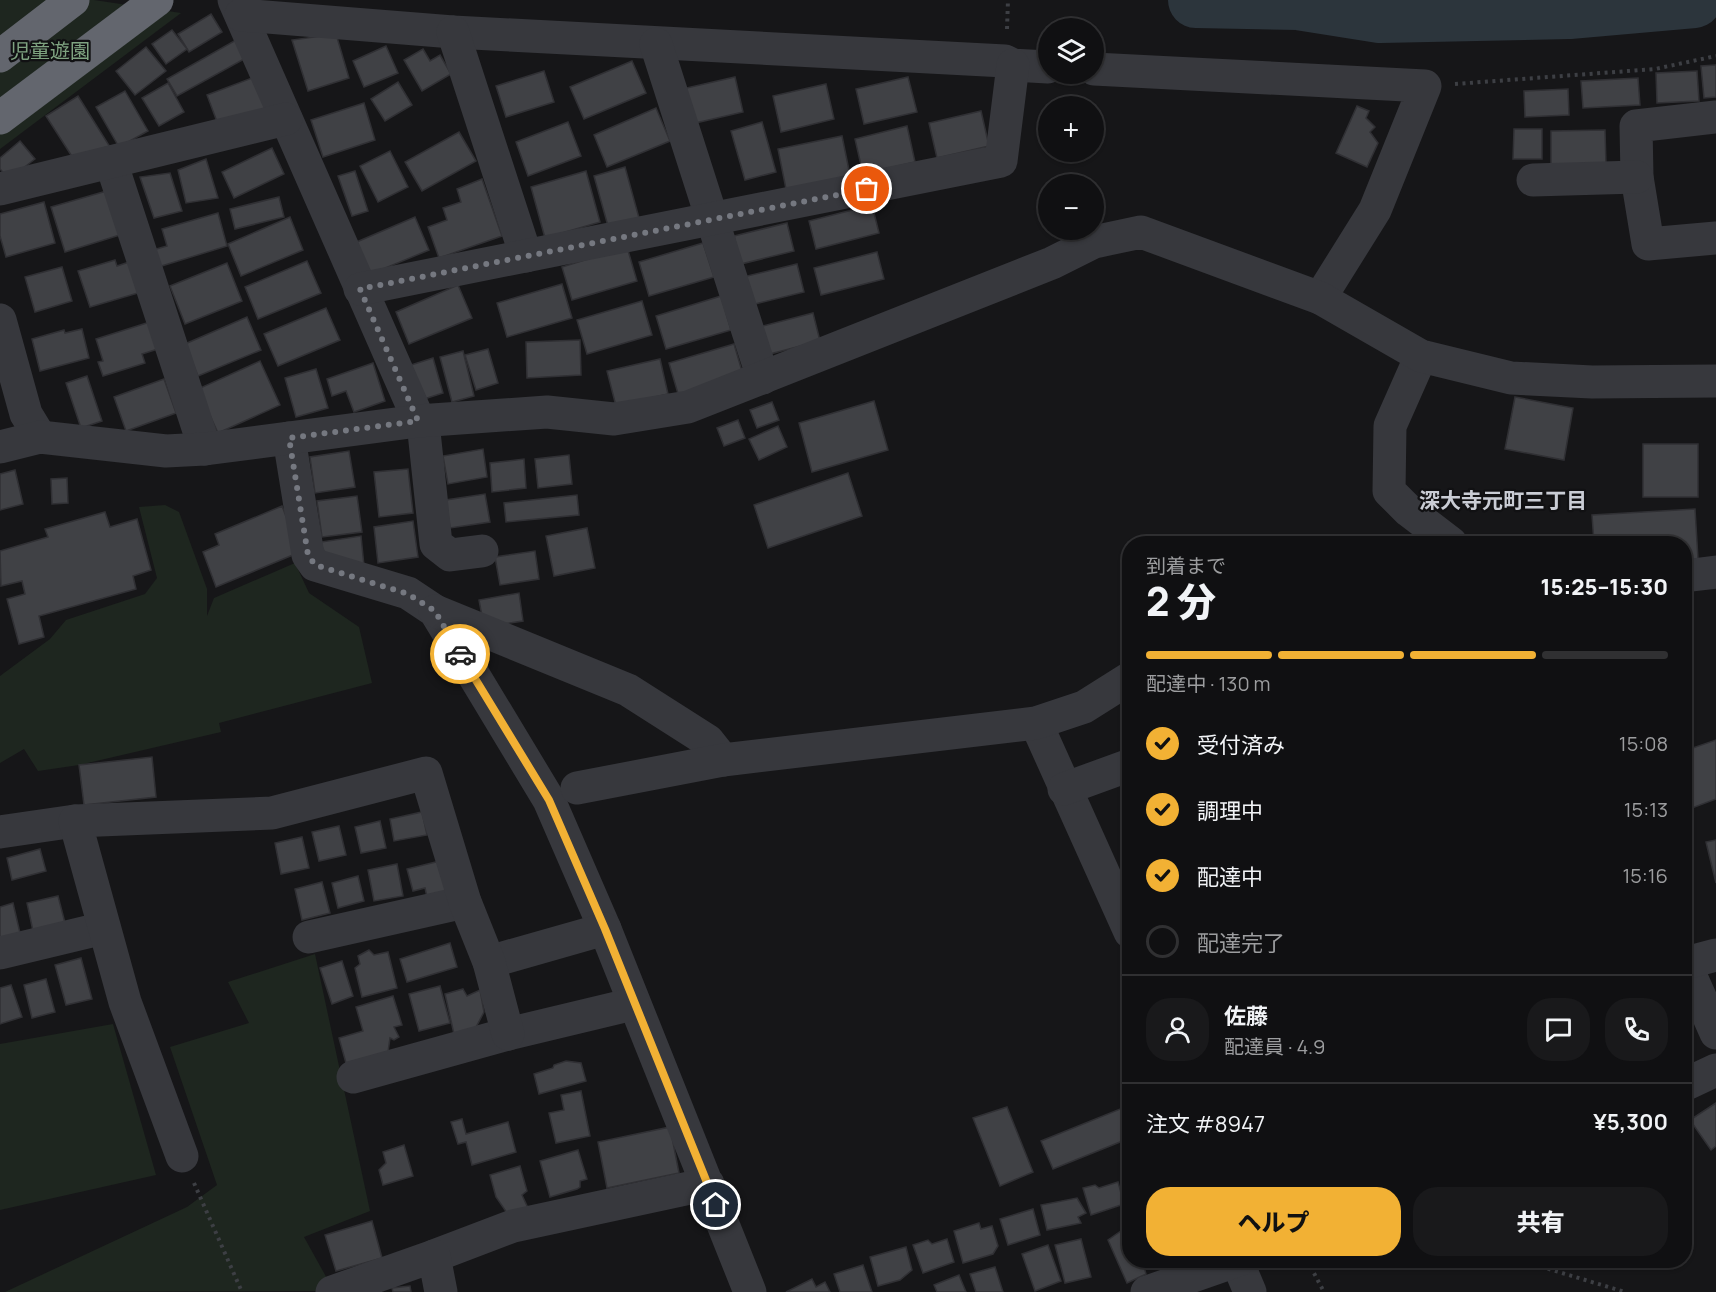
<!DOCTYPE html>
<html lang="ja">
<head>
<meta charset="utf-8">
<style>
  :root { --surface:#101012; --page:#19191b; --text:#f1f3f6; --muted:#9c9d9f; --line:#303032; --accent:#f2b134 }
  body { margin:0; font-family:Manrope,"Noto Sans JP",sans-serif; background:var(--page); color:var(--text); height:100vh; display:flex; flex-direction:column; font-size:22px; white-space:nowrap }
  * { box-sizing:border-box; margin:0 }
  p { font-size:20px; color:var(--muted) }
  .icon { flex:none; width:33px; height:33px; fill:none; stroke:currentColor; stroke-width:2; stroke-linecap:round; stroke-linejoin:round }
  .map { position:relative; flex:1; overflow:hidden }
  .panel { position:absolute; left:1122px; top:536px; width:570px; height:732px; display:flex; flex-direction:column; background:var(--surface); border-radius:24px; box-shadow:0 2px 4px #0004,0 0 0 2px var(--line) }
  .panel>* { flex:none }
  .buttons { position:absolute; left:1038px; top:18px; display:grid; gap:12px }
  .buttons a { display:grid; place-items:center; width:66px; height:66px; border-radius:50%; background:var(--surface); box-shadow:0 2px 4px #0004,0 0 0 2px var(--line); font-size:30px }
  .pin { position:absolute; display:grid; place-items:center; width:51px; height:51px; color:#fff; margin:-26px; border:3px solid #fff; border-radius:50%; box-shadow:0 2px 6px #0007 }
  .courier { position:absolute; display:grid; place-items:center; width:60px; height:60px; margin:-30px; border:4px solid #f2b134; border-radius:50%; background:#fff; color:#222; box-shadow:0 2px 8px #0007 }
  .overview em { font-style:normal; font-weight:800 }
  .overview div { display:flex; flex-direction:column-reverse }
  .overview { display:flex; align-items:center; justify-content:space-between; height:102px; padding:0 24px }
  h1 { font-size:39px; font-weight:800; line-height:45px }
  .bar { display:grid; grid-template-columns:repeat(4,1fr); gap:9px 6px; align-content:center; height:72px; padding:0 24px }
  .bar i { height:8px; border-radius:4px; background:var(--line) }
  .bar .current { background:var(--accent) }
  .bar p { grid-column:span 4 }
  .line { display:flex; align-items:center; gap:15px; padding:0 24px; border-top:2px solid var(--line) }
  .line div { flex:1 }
  .round { display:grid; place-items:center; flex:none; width:63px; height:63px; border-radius:24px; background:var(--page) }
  ol { padding:0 24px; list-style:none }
  li { display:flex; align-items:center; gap:18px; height:66px }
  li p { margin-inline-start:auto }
  li .icon { padding:6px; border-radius:50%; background:var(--accent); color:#111; stroke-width:4 }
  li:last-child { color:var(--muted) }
  li i { width:33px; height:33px; border:3px solid var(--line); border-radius:50% }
  .primary-button { display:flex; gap:12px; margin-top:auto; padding:12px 24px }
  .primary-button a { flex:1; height:69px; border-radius:24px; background:var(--accent); color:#111; font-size:24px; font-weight:800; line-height:69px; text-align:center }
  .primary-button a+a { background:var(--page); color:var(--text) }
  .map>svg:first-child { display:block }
  .green { fill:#1e261f }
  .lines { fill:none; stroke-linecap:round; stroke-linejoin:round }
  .river { stroke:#2c353c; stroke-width:56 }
  .building { fill:#404145; stroke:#303034; stroke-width:1.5 }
  .path { stroke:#3d3f44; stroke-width:4; stroke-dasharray:3 4.5; stroke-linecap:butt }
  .minor { stroke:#37383d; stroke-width:33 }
  .highway { stroke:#63666e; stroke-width:33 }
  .done { stroke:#757880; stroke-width:6; stroke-dasharray:0 10.8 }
  .route { stroke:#f2b134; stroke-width:8 }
  .labels { text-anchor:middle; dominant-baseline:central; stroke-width:4.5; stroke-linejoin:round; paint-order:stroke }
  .park-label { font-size:20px; fill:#7fa381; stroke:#111113 }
  .neighbourhood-label { font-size:21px; font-weight:bold; fill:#c9ccd4; stroke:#111113 }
</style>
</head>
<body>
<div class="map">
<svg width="1716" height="1292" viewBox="0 0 1716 1292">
  <rect width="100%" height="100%" fill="#161618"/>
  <g class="green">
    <path d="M0,0H94L181,13L0,149Z"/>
    <path d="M165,505L179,512L207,589V616L214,598L295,563L309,593L359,627L372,683L219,723L221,732L79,765L38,771L24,749L0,763V676L50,639L66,620L145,594L157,578L139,507Z"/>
    <path d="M315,954L370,1211L304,1237L334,1291L5,1292L187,1207L217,1185L170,1047L249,1023L228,982Z"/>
    <path d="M113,1024L156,1175L0,1210V1044Z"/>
  </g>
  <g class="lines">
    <path class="river" d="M1196,0L1298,2L1380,15L1569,11L1694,0"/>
  </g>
  <g class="building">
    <path d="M211,14L222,32L189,52L178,34Z"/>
    <path d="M172,30L187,49L166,64L152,44Z"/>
    <path d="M336,34L349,78L308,91L292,40Z"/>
    <path d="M236,40L246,58L177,96L167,79Z"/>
    <path d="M386,46L398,73L364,87L353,61Z"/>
    <path d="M146,47L166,71L135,95L116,71Z"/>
    <path d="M423,49L430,61L440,55L451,74L422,91L404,60Z"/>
    <path d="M632,61L646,93L584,119L570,87Z"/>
    <path d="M1716,65V97L1704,98L1701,66Z"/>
    <path d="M544,71L554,102L506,117L496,86Z"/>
    <path d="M1697,71L1699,101L1657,103L1656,73Z"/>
    <path d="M260,75L272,108L219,127L207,95Z"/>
    <path d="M735,77L743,112L691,124L682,89Z"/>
    <path d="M908,77L917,112L864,124L856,89Z"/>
    <path d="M1638,78L1640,105L1583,108L1581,81Z"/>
    <path d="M398,82L412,105L385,121L371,99Z"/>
    <path d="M168,83L184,112L159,126L142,98Z"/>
    <path d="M826,84L834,119L781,132L773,96Z"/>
    <path d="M1568,89L1569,115L1525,117L1524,91Z"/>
    <path d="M125,91L148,131L119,147L96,107Z"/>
    <path d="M78,96L110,147L73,158L46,116Z"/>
    <path d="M364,103L375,140L323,157L311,120Z"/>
    <path d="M1357,106L1369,111L1366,118L1375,127L1370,132L1378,143L1367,167L1336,153Z"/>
    <path d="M656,108L670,141L607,167L594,135Z"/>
    <path d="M981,111L989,146L937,158L929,123Z"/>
    <path d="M568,122L581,156L528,176L516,142Z"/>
    <path d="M762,122L776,172L745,180L731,131Z"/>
    <path d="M907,126L915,162L863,174L855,139Z"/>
    <path d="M1514,129H1542V159H1513Z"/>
    <path d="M1605,130L1606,165H1551V131Z"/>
    <path d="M459,132L476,161L422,191L405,162Z"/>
    <path d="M842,136L851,180L787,194L778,149Z"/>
    <path d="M20,141L35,159L9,179L0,169V158Z"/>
    <path d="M272,148L284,174L234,198L222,172Z"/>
    <path d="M390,151L408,187L378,202L360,166Z"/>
    <path d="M206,159L218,198L186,203L178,170Z"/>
    <path d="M625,167L639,218L608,226L594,176Z"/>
    <path d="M355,171L368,211L352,216L338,176Z"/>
    <path d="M586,171L600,222L545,238L531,187Z"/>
    <path d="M170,173L182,211L154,218L140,177Z"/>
    <path d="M482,179L502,236L439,258L428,227L447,220L443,208L461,202L457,189Z"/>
    <path d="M110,190L123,234L65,252L51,207Z"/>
    <path d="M279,197L284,217L235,229L230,209Z"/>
    <path d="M44,202L55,243L6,257L0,236V214Z"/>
    <path d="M872,205L879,233L816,249L809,221Z"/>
    <path d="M218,213L227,246L155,268L149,251L167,246L162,229Z"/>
    <path d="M290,217L303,250L241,276L228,244Z"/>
    <path d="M415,217L429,250L366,276L352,244Z"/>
    <path d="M787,223L794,251L741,264L734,236Z"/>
    <path d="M703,243L714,277L649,296L639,262Z"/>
    <path d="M627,247L637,281L572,300L562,267Z"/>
    <path d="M877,252L884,279L821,295L814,268Z"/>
    <path d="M115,260L117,266L132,261L138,293L90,307L78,271Z"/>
    <path d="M307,261L321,293L258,319L245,287Z"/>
    <path d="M227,263L242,301L185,324L170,286Z"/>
    <path d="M797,264L804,292L751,305L743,277Z"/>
    <path d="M62,267L72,301L35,312L25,277Z"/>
    <path d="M562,284L572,318L507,337L497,303Z"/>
    <path d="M458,285L472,318L409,344L396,312Z"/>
    <path d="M721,296L731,330L666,349L656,316Z"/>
    <path d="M642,301L652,335L587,354L577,320Z"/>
    <path d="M326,308L340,340L278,366L264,334Z"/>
    <path d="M813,313L820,341L766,355L759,327Z"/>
    <path d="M247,317L261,350L198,376L185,344Z"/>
    <path d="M153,321L161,348L142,354L145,363L103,376L98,362L103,361L96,339Z"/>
    <path d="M82,329L89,358L40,371L32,339L64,330L65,333Z"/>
    <path d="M580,340L581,375L527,378L526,342Z"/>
    <path d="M734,344L744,378L679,397L669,363Z"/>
    <path d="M488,349L498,383L476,390L465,355Z"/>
    <path d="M463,351L474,396L452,402L440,357Z"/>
    <path d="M433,358L443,393L421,400L411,365Z"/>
    <path d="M660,359L668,394L616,406L607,371Z"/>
    <path d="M260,361L280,405L218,433L198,389Z"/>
    <path d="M373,363L385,401L354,412L346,391L332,396L327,379Z"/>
    <path d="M316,369L328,408L296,417L285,378Z"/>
    <path d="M87,376L102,421L81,428L66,383Z"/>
    <path d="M164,379L176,413L126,431L114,397Z"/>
    <path d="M1515,397L1573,408L1564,460L1505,449Z"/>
    <path d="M874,401L888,450L812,472L799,423Z"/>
    <path d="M772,402L779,420L757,428L750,410Z"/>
    <path d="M738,420L745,438L724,446L717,428Z"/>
    <path d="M778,426L787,447L759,460L749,439Z"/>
    <rect x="1643" y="444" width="55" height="53"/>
    <path d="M483,449L487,477L448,484L443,456Z"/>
    <path d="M349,451L355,487L315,493L310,457Z"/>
    <path d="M569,455L572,484L538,488L535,459Z"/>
    <path d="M524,459L526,488L492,492L490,463Z"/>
    <path d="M408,469L413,513L379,517L374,472Z"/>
    <path d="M15,470L23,504L0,510V474Z"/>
    <path d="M848,473L862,516L768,548L754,505Z"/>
    <path d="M67,478L68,503L52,504L51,479Z"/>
    <path d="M485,494L490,522L450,528L446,500Z"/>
    <path d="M577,495L579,515L506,522L504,503Z"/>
    <path d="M357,496L362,532L322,537L317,501Z"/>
    <path d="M282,506L300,552L216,587L203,552L219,545L215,534Z"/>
    <path d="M1695,509L1698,559L1684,560V543H1594L1592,515Z"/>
    <path d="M105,512L110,527L137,519L151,570L133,576L136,589L39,616L44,637L19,644L7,599L25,594L22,581L1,586L0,551L48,537L45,529Z"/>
    <path d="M413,521L418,557L378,563L374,527Z"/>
    <path d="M587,528L595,568L554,576L546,536Z"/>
    <path d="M361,536L364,566L325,558L321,542Z"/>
    <path d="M535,551L539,579L500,585L495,557Z"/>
    <path d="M519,593L523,621L484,627L479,600Z"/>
    <path d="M1716,740V799L1684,811V751Z"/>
    <path d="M152,757L156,797L84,805L79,765Z"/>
    <path d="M422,812L427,835L394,841L390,819Z"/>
    <path d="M380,821L386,848L361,853L355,827Z"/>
    <path d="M339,826L346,855L319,861L312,832Z"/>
    <path d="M302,837L309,868L281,874L275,843Z"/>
    <path d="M1716,840V883L1706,842Z"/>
    <path d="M40,849L46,871L12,880L7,858Z"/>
    <path d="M440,861L448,892L427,897L425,888L413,891L407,869Z"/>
    <path d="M397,864L403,896L374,901L368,870Z"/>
    <path d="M358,876L364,901L338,908L332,883Z"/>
    <path d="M322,882L330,913L302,920L295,889Z"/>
    <path d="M58,896L65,923L33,931L27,903Z"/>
    <path d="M13,903L20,933L0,938V907Z"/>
    <path d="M450,943L457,967L407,982L400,959Z"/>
    <path d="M369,950L374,955L388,952L397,988L362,997L355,968L360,964L358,956Z"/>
    <path d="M81,958L92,999L66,1005L55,965Z"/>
    <path d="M342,961L353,996L332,1004L320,968Z"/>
    <path d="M46,979L55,1012L32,1018L24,985Z"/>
    <path d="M11,985L22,1017L0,1024V988Z"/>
    <path d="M440,986L450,1023L419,1031L409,994Z"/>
    <path d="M463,989L467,996L480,990L484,1012L475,1029L454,1034L445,994Z"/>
    <path d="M393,996L402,1025L394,1027L399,1037L394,1040L390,1038L388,1052L346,1063L339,1038L363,1031L356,1007Z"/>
    <path d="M566,1061L581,1063L586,1081L539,1094L534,1074L553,1068L554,1065Z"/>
    <path d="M581,1091L590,1136L556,1143L549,1113L564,1110L561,1095Z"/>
    <path d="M1716,1103V1146L1711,1150L1690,1120Z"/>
    <path d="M1130,1105V1147L1125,1140L1053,1169L1041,1141Z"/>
    <path d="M1007,1107L1033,1172L1000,1186L973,1118Z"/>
    <path d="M462,1119L466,1134L508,1122L516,1152L472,1165L466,1142L458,1144L451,1122Z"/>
    <path d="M670,1127L679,1173L607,1188L598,1142Z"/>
    <path d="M404,1145L413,1176L383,1185L379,1170L386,1163L383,1152Z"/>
    <path d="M578,1150L587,1179L580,1181V1187L577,1189L550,1197L540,1161Z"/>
    <path d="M520,1166L527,1191L522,1195L528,1208L507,1213L496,1197L490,1175Z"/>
    <path d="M1118,1182L1124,1204L1091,1215L1083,1188L1095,1185L1099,1188Z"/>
    <path d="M1077,1198L1086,1213L1078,1217L1081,1223L1047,1230L1041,1205Z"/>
    <path d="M1033,1209L1040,1235L1008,1245L1000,1219Z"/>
    <path d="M372,1221L382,1258L336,1271L325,1235Z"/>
    <path d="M979,1223L981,1229L992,1226L998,1246L993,1254L963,1263L954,1231Z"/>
    <path d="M1130,1230V1260H1142L1146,1274L1127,1283L1108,1240L1121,1231Z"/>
    <path d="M947,1239L954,1262L923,1273L913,1245L928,1240L932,1244Z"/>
    <path d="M1081,1239L1091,1277L1065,1283L1055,1245Z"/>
    <path d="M1048,1245L1061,1281L1035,1291L1022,1254Z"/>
    <path d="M906,1247L912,1270L900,1280L878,1286L870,1257Z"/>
    <path d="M863,1265L872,1292H840L834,1274Z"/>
    <path d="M995,1267L1003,1292H976L970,1274Z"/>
    <path d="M959,1275L966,1292H937L934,1285Z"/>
    <path d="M812,1279L816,1287L825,1282L830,1292H786Z"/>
    <path d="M410,1286L411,1292H393L392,1288Z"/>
  </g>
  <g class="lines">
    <g class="path">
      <path d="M1007,29L1008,0"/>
      <path d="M1455,84L1655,69L1716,56"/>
      <path d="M194,1183L242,1292"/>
      <path d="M1307,1260L1324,1292"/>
      <path d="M1519,1260L1625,1292"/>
    </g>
    <g class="minor">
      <path d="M234,0L424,432L436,544L450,555L482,551"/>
      <path d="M241,15L453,32L1005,61L1013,65L1048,67"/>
      <path d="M453,32L526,256"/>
      <path d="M656,44L763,378"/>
      <path d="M1094,69L1425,86L1375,210L1320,298"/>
      <path d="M1716,117L1636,126L1637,177L1648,244L1716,238"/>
      <path d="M111,162L205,449"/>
      <path d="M1533,180L1637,177"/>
      <path d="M0,189L286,119"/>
      <path d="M360,289L1001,161L1013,65"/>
      <path d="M0,320L26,414L40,437"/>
      <path d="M1421,356L1390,426L1389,491L1409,511L1451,543"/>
      <path d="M289,438L308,555L315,565L408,593L435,611L549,800L605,929L750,1292"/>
      <path d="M0,447L40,437L166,451L205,449L418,421L547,412L614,419L688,407L1052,263L1094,242L1141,232L1320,298L1421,356L1511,378L1592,382L1716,381"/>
      <path d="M1684,576L1716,572"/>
      <path d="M435,611L628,690L708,741L723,760"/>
      <path d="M1036,723L1130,932"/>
      <path d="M577,788L723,760L1036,723L1084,707L1130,678"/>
      <path d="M1064,789L1130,765"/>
      <path d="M0,832L75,821"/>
      <path d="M309,937L465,902"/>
      <path d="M0,953L104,928"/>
      <path d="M1684,961L1716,1033"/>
      <path d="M489,962L605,929"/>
      <path d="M1686,963L1716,955"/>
      <path d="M353,1077L508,1034L633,1004"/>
      <path d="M1684,1085L1716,1070"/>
      <path d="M182,1156L125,1002L75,821L272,813L426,773L465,902L489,962L508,1034"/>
      <path d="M434,1256L513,1226L708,1184"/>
      <path d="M1237,1261L1250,1292"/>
      <path d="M332,1292L434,1256L441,1292"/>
      <path d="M1147,1292L1239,1260"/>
    </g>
    <g class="highway">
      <path d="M0,56L73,0"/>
      <path d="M0,118L157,0"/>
    </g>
  </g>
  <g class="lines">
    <path class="done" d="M460,654L435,611L408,594L315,565L308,555L289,438L418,421L360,289L867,189"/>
    <path class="route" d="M460,654L549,800L605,929L716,1205"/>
  </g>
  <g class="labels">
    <g class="park-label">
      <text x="50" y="50">児童遊園</text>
    </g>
    <g class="neighbourhood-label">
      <text x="1503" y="500">深大寺元町三丁目</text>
    </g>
  </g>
</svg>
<div class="buttons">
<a><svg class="icon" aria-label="layers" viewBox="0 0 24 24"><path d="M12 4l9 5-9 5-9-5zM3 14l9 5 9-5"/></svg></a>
<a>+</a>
<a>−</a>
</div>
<div class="pin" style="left:867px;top:189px;background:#ea580c"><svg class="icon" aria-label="bag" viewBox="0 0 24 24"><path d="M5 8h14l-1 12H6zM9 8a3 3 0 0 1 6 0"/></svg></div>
<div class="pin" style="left:716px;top:1205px;background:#1f2937"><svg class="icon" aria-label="home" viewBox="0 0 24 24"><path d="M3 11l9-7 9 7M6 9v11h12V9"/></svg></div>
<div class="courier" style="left:460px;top:654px"><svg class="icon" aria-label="car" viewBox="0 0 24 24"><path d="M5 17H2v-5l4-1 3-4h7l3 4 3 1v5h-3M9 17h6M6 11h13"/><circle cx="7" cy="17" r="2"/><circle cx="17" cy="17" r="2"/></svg></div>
<section class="panel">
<div class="overview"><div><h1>2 分</h1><p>到着まで</p></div><em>15:25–15:30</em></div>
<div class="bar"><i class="current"></i><i class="current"></i><i class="current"></i><i></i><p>配達中 · 130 m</p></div>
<ol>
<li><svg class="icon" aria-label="check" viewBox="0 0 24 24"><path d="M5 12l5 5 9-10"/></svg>受付済み<p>15:08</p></li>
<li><svg class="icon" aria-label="check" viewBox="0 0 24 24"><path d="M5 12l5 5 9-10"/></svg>調理中<p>15:13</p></li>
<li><svg class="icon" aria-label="check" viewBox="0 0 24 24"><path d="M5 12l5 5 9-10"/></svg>配達中<p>15:16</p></li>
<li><i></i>配達完了</li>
</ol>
<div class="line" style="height:108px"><a class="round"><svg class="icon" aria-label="person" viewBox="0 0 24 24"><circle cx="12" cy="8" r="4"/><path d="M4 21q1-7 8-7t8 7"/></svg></a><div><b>佐藤</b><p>配達員 · 4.9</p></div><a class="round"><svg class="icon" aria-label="chat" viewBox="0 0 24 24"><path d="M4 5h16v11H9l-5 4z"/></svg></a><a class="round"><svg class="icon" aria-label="phone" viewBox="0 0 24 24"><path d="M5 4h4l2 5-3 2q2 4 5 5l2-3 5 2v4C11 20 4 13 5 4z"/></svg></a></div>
<div class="line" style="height:78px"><div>注文 #8947</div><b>¥5,300</b></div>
<div class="primary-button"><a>ヘルプ</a><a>共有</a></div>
</section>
</div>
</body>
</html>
